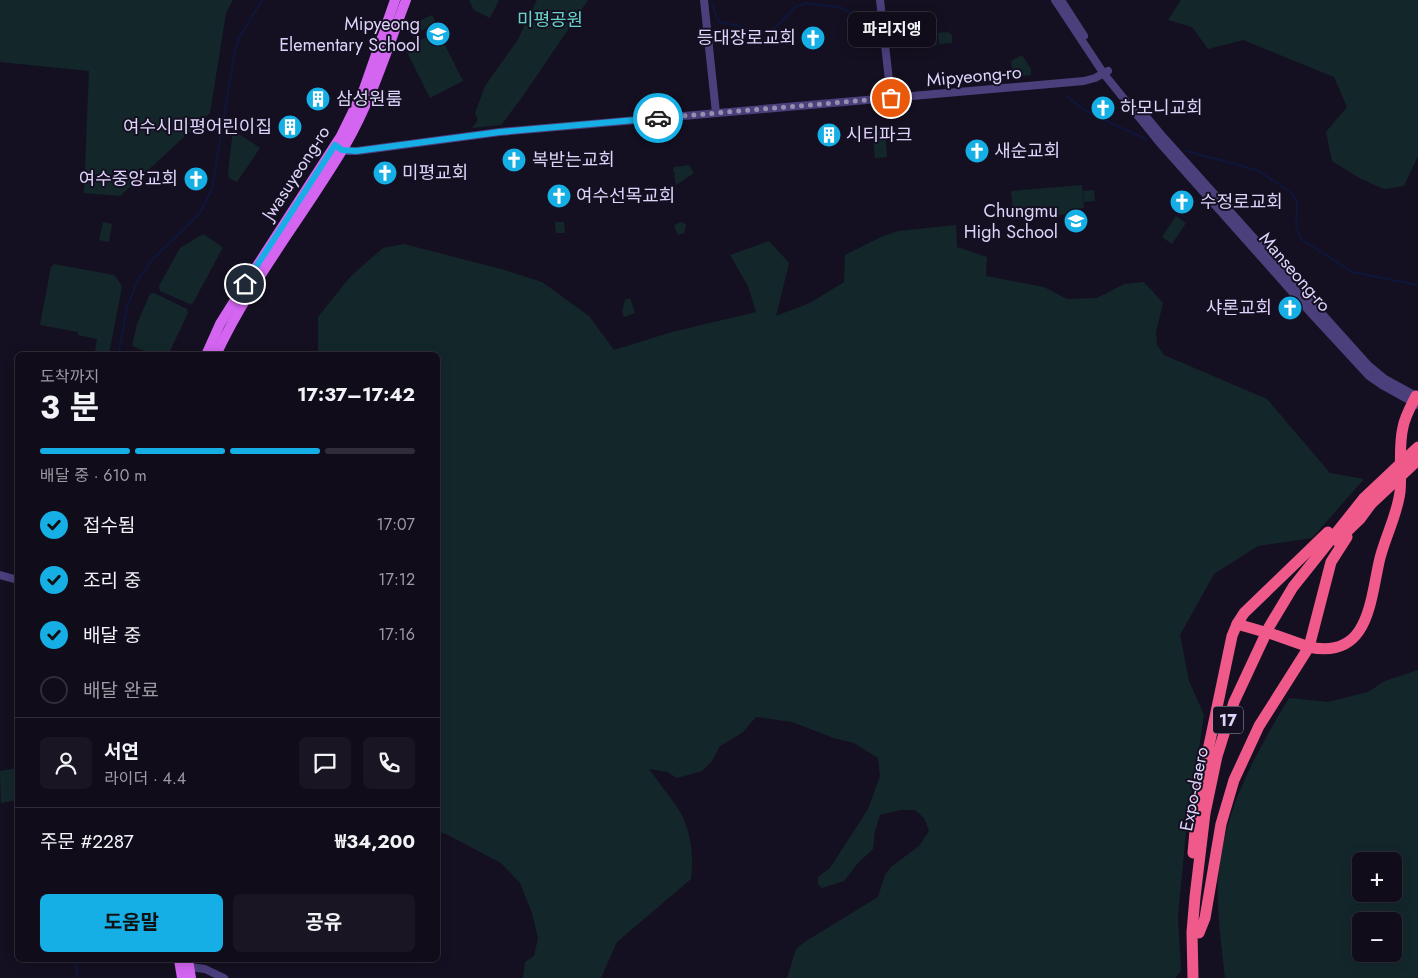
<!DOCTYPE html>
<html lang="ko">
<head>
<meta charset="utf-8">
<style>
  :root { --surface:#100c19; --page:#191522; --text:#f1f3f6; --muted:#9c9ba2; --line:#302c38; --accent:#15afe5 }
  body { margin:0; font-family:Jost,"Noto Sans KR",sans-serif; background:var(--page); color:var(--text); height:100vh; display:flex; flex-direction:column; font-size:19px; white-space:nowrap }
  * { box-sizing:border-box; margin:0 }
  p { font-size:16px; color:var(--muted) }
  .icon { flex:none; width:28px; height:28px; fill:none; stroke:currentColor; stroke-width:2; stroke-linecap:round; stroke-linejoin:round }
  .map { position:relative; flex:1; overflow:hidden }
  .sheet { position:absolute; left:15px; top:352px; width:425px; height:610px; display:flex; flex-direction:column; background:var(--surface); border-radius:8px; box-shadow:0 2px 12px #0003,0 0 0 1px var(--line) }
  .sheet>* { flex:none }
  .tools { position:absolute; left:1352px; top:852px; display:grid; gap:10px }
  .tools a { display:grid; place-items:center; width:50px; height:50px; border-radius:8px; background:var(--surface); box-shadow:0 2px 12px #0003,0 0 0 1px var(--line); font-size:25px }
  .pin { position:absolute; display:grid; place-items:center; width:42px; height:42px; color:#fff; margin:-21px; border:2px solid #fff; border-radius:50%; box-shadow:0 1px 5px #0007 }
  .courier { position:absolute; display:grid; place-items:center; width:50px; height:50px; margin:-25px; border:4px solid #15afe5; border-radius:50%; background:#fff; color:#222; box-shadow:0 1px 6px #0007 }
  .bubble { position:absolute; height:35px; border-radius:8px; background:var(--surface); box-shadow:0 2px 12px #0003,0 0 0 1px var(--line); font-size:16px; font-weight:700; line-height:35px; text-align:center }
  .head em { font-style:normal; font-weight:700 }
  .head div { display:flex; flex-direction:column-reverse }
  .head { display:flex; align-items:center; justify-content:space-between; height:85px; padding:0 25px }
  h1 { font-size:32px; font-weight:700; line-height:38px }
  .bar { display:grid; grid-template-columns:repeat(4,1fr); gap:8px 5px; align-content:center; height:60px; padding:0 25px }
  .bar i { height:6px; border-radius:4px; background:var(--line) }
  .bar .current { background:var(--accent) }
  .bar p { grid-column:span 4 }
  .line { display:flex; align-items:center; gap:12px; padding:0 25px; border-top:1px solid var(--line) }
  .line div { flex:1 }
  .round { display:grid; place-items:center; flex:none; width:52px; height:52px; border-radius:8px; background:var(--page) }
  ol { padding:0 25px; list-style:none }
  li { display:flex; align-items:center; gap:15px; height:55px }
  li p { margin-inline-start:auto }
  li .icon { padding:5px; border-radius:50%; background:var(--accent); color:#111; stroke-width:4 }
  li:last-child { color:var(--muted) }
  li i { width:28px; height:28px; border:2px solid var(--line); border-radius:50% }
  .button { display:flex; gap:10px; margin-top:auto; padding:10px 25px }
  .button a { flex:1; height:58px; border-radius:8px; background:var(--accent); color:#111; font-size:20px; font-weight:700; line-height:58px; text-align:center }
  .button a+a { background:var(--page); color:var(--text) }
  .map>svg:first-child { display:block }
  .green { fill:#13272a; fill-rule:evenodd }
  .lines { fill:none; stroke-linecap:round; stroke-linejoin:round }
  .stream { stroke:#0e173b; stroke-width:2 }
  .minor { stroke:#4b3f7c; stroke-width:8 }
  .major { stroke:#d365f1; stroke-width:10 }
  .highway { stroke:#f05a8a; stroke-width:11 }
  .highway-bridge { stroke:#f05a8a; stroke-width:11 }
  .done { stroke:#988faf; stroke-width:5; stroke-dasharray:0 9 }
  .route { stroke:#15afe5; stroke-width:6 }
  .labels { text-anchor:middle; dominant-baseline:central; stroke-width:4; stroke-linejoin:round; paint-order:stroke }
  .shield { fill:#151021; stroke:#a299ba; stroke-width:1 }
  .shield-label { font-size:16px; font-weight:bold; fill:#ded4fb }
  .park-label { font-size:18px; fill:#67d4ca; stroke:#151021 }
  .poi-label { font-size:18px; fill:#ded4fb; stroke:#151021; text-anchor:start }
  .street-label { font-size:18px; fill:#ded4fb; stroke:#151021 }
</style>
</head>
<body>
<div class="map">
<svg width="1418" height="978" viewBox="0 0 1418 978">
  <rect width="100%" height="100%" fill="#151021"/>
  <g class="green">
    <path d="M0,0H233L226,13L210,113L120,196L84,193L89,71L0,62Z"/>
    <path d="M469,0H499L490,18L474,10Z"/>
    <path d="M537,0H588L523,96L501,125L472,128L478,120L475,113L485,86L517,41Z"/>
    <path d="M1181,0H1418V156L1404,186L1384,189L1361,179L1332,161L1326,132L1347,107L1334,77L1243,40L1208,49L1192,27L1168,20Z"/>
    <path d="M432,15L436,23L421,31L417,22Z"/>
    <path d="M438,31L463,81L430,98L405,48Z"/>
    <path d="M948,32L952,35V43L939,44L938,33Z"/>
    <path d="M936,34L937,45L923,46L921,35Z"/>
    <path d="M1022,55L1031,69V75L1013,77L1011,61Z"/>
    <path d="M872,126H877L878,129L885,131L887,157L875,158Z"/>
    <path d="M233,130L260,148L237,182L229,178L228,173Z"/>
    <path d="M689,165L694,173L676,185L674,176L675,174L673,171L674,167Z"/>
    <path d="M1082,185L1084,208L1070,209V214L1014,219L1011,191Z"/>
    <path d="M1094,190L1095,201L1084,202L1083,191Z"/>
    <path d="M1176,216L1186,223L1172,244L1162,237Z"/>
    <path d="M103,222L112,224L109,242L99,240Z"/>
    <path d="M555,222H564L565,233H556Z"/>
    <path d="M682,222L686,225L684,233L678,235L674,225Z"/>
    <path d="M956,225L957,247L987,257L986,276L1044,287L1067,299L1097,298L1124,284L1144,282L1163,303L1156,332L1157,345L1164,355L1267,399L1330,473L1364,479L1312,538L1258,546L1214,574L1180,635L1189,681L1204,715L1186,832L1178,916L1181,971L1175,978H787L796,949L806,941L878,897L885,875L891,867L919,846L929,831L924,818L915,810H900L880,815L875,831L873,849L858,863L844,881L822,888L818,884V877L830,868L868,809L880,776L878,758L854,743L834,738L792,722L756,717L742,733L720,746L712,761L702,771L677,778L667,772L649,769C658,782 668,794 677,807C691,828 694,855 691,879L617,942L601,978H523L525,962L534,956L538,938L532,913L520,883L501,863L446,834L438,832V355H318V317L350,277L383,248L404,244L501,269L542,282L589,316L614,350L672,332L756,312L748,286L730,255L769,241L789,263L776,316L810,303L844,282L845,255L881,237L898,231Z"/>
    <path d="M203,234L221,246L222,249L193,303L190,304L160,291L159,286L180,248Z"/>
    <path d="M54,264L114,275L122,286L109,354L95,351L97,339L78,335V332L40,325L51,267Z"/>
    <path d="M154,293L187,309L188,313L168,355H154L132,346L137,324L150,294Z"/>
    <path d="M630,298L635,313L624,317L622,311L625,300Z"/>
    <path d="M1418,670V978H1225C1222,950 1218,922 1218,894C1217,823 1253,757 1289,698L1328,702L1368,692L1385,681ZM1361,861H1394V894H1361ZM1361,921H1394V954H1361Z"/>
    <path d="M17,768V800L1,803L0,771Z"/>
  </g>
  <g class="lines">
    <g class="stream">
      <path d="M712,3L717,18L720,22L739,26L758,34L774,29L795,7L806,3L839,7L865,19L879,18"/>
      <path d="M1068,97L1084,110L1147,140"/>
      <path d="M1186,151L1257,170L1285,188L1293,195L1297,203L1296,226L1301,239L1352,272L1418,285"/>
      <path d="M118,355L127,308L137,281L153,259L200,213L212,189L235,51L240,36L262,0"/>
      <path d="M75,960L78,978"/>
    </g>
    <g class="minor">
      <path d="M704,0L716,113"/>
      <path d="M880,0L891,98"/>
      <path d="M1055,0L1104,74L1159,142L1310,312L1369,376L1382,385L1418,405"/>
      <path d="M1061,0L1084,36"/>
      <path d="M1144,114L1164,138L1368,365L1385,379L1418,397"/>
      <path d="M339,147L347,151H357L500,132L1084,81L1095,78L1108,71"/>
      <path d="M0,575L18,580"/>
      <path d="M190,967L205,969L224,978"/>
    </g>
    <g class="major">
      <path d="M206,355L220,324L235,300L341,136L364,89L395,0"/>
      <path d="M216,355C251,280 304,215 346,144C372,99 387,49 406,0"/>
      <path d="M179,960L182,978"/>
      <path d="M188,960L191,978"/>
    </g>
    <g class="highway">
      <path d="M1337,541L1360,519L1371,504"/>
      <path d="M1309,647C1370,660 1370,599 1380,558C1386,535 1397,515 1400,492C1402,471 1398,448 1403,427C1405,416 1411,406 1416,396"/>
      <path d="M1193,853L1198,798L1232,636L1237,624L1244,613L1328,532"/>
      <path d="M1199,933L1205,918L1221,824L1234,780L1259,726L1309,647L1331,562L1347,537"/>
      <path d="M1193,978L1192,932L1195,897L1205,813L1217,756L1234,702L1269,627L1293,587L1364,498"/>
    </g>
    <g class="highway-bridge">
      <path d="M1364,498L1418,447"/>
      <path d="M1371,504L1418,460"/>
      <path d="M1237,624L1275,635L1309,647"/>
    </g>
  </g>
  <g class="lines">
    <path class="done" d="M658,118L891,98"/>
    <path class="route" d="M245,284L335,145L342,150L356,151L500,132L658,118"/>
  </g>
  <defs>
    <symbol id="school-disc" viewBox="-11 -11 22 22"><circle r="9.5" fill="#15afe5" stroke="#151021"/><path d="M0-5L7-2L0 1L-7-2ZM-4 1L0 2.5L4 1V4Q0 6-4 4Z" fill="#fff"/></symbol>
    <symbol id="church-disc" viewBox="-11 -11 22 22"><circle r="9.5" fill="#15afe5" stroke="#151021"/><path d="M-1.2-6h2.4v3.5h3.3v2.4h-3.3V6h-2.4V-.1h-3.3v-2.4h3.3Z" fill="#fff"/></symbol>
    <symbol id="building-disc" viewBox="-11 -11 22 22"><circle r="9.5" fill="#15afe5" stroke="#151021"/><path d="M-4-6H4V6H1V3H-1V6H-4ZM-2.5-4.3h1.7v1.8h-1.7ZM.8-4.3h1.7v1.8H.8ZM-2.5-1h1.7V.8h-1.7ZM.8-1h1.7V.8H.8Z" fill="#fff"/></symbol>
  </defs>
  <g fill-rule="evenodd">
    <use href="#school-disc" x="424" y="20" width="28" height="28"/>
    <use href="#church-disc" x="799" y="24" width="28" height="28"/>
    <use href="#building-disc" x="304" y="85" width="28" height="28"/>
    <use href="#church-disc" x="1089" y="94" width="28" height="28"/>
    <use href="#building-disc" x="276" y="113" width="28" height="28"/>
    <use href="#building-disc" x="815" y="121" width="28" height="28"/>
    <use href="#church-disc" x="963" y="137" width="28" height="28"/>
    <use href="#church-disc" x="500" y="146" width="28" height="28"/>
    <use href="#church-disc" x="371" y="159" width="28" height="28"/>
    <use href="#church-disc" x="182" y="165" width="28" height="28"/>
    <use href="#church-disc" x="545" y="182" width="28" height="28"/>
    <use href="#church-disc" x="1168" y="188" width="28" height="28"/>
    <use href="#school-disc" x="1062" y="207" width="28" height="28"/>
    <use href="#church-disc" x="1276" y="294" width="28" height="28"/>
  </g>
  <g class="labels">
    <rect class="shield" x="1213" y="706.5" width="30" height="27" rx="4"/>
    <g class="shield-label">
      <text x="1228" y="720">17</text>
    </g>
    <g class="park-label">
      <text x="550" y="20">미평공원</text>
    </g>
    <g class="poi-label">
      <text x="420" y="24" text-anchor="end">Mipyeong<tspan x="420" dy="21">Elementary School</tspan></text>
      <text x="796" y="38" text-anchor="end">등대장로교회</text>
      <text x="336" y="99">삼성원룸</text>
      <text x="1120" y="108">하모니교회</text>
      <text x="272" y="127" text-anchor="end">여수시미평어린이집</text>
      <text x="846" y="135">시티파크</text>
      <text x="994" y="151">새순교회</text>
      <text x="532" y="160">복받는교회</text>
      <text x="402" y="173">미평교회</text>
      <text x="178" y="179" text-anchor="end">여수중앙교회</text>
      <text x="576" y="196">여수선목교회</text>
      <text x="1200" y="202">수정로교회</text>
      <text x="1058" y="211" text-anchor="end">Chungmu<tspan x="1058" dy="21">High School</tspan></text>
      <text x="1272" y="308" text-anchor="end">샤론교회</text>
    </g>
    <g class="street-label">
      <text transform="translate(974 76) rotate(-5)">Mipyeong-ro</text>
      <text transform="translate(296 173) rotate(-57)">Jwasuyeong-ro</text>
      <text transform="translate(1295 272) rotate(49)">Manseong-ro</text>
      <text transform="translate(1194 789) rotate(-79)">Expo-daero</text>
    </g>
  </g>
</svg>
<div class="tools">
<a>+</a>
<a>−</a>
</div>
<div class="pin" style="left:891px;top:98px;background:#ea580c"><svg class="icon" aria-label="bag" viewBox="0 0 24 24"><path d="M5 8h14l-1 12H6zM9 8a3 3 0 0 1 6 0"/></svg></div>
<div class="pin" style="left:245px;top:284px;background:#1f2937"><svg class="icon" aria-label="home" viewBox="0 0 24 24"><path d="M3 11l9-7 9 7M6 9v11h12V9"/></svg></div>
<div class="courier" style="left:658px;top:118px"><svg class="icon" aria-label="car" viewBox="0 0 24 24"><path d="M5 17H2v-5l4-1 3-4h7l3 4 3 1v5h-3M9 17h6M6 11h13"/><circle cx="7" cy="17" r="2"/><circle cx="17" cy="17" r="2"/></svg></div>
<div class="bubble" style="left:848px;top:12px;width:88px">파리지앵</div>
<section class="sheet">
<div class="head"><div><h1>3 분</h1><p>도착까지</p></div><em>17:37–17:42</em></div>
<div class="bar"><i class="current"></i><i class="current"></i><i class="current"></i><i></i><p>배달 중 · 610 m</p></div>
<ol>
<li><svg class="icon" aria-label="check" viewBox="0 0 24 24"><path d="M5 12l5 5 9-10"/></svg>접수됨<p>17:07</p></li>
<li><svg class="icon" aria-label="check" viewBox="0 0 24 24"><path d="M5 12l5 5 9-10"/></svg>조리 중<p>17:12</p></li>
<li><svg class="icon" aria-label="check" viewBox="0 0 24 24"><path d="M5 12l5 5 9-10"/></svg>배달 중<p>17:16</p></li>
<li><i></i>배달 완료</li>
</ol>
<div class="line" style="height:90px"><a class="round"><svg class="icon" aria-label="person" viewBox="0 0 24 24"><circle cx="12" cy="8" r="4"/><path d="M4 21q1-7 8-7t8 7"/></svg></a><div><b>서연</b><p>라이더 · 4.4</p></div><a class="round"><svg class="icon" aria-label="chat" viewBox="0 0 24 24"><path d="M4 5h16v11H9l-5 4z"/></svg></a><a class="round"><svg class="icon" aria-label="phone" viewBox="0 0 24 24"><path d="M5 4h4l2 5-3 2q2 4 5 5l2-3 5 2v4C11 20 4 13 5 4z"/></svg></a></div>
<div class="line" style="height:65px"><div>주문 #2287</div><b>₩34,200</b></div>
<div class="button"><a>도움말</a><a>공유</a></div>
</section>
</div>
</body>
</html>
